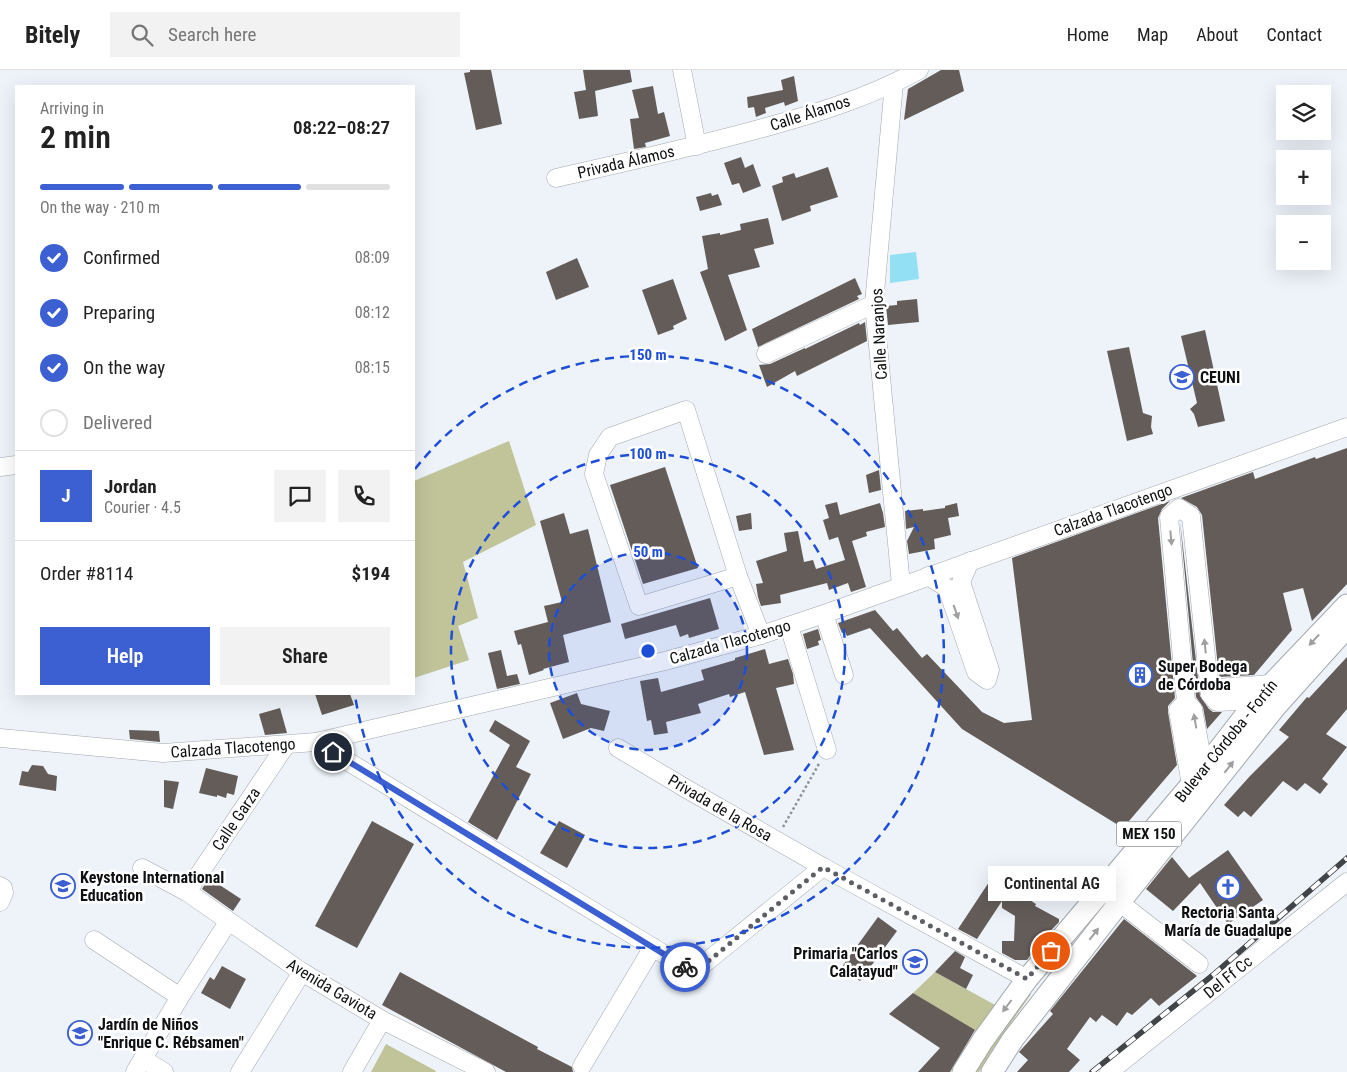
<!DOCTYPE html>
<html lang="en">
<head>
<meta charset="utf-8">
<style>
  :root { --surface:#fff; --page:#f2f2f2; --text:#222; --muted:#767676; --line:#e0e0e0; --accent:#3c60d1 }
  body { margin:0; font-family:"Roboto Condensed",sans-serif; background:var(--page); color:var(--text); height:100vh; display:flex; flex-direction:column; font-size:19px; white-space:nowrap }
  * { box-sizing:border-box; margin:0 }
  p { font-size:16px; color:var(--muted) }
  .icon { flex:none; width:28px; height:28px; fill:none; stroke:currentColor; stroke-width:2; stroke-linecap:round; stroke-linejoin:round }
  .map { position:relative; flex:1; overflow:hidden }
  .details { position:absolute; left:15px; top:15px; width:400px; height:610px; display:flex; flex-direction:column; background:var(--surface); border-radius:0px; box-shadow:0 5px 20px #0002 }
  .details>* { flex:none }
  .fabs { position:absolute; left:1276px; top:15px; display:grid; gap:10px }
  .fabs a { display:grid; place-items:center; width:55px; height:55px; border-radius:0px; background:var(--surface); box-shadow:0 5px 20px #0002; font-size:25px }
  .pin { position:absolute; display:grid; place-items:center; width:42px; height:42px; color:#fff; margin:-21px; border:2px solid #fff; border-radius:50%; box-shadow:0 1px 5px #0007 }
  .courier { position:absolute; display:grid; place-items:center; width:50px; height:50px; margin:-25px; border:4px solid #3c60d1; border-radius:50%; background:#fff; color:#222; box-shadow:0 1px 6px #0007 }
  .bubble { position:absolute; height:35px; border-radius:0px; background:var(--surface); box-shadow:0 5px 20px #0002; font-size:16px; font-weight:600; line-height:35px; text-align:center }
  .overview em { font-style:normal; font-weight:600 }
  .overview div { display:flex; flex-direction:column-reverse }
  .overview { display:flex; align-items:center; justify-content:space-between; height:85px; padding:0 25px }
  h1 { font-size:32px; font-weight:600; line-height:38px }
  .bar { display:grid; grid-template-columns:repeat(4,1fr); gap:8px 5px; align-content:center; height:60px; padding:0 25px }
  .bar i { height:6px; border-radius:4px; background:var(--line) }
  .bar .active { background:var(--accent) }
  .bar p { grid-column:span 4 }
  .line { display:flex; align-items:center; gap:12px; padding:0 25px; border-top:1px solid var(--line) }
  .line div { flex:1 }
  .round { display:grid; place-items:center; flex:none; width:52px; height:52px; border-radius:0px; background:var(--page) }
  ol { padding:0 25px; list-style:none }
  li { display:flex; align-items:center; gap:15px; height:55px }
  li p { margin-inline-start:auto }
  li .icon { padding:5px; border-radius:50%; background:var(--accent); color:#fff; stroke-width:4 }
  li:last-child { color:var(--muted) }
  li i { width:28px; height:28px; border:2px solid var(--line); border-radius:50% }
  .action { display:flex; gap:10px; margin-top:auto; padding:10px 25px }
  .action a { flex:1; height:58px; border-radius:0px; background:var(--accent); color:#fff; font-size:20px; font-weight:600; line-height:58px; text-align:center }
  .action a+a { background:var(--page); color:var(--text) }
  header { display:flex; align-items:center; gap:30px; box-sizing:border-box; height:70px; padding:0 25px; background:var(--surface); border-bottom:1px solid var(--line) }
  header strong { font-size:24px }
  nav { display:flex; gap:28px; margin-inline-start:auto; font-size:18px }
  .search { width:350px; height:45px; background:var(--page); display:flex; align-items:center; gap:12px; box-sizing:border-box; padding:0 18px; border-radius:0px; color:var(--muted); font-size:19px }
  .map>svg:first-child { display:block }
  .green { fill:#c1c499 }
  .water { fill:#93dff4 }
  .building { fill:#635c58 }
  .lines { fill:none; stroke-linecap:round; stroke-linejoin:round }
  .minor-casing { stroke:#a2a8ad; stroke-width:19 }
  .major-casing { stroke:#a2a8ad; stroke-width:23 }
  .path { stroke:#8e9397; stroke-width:2.5; stroke-dasharray:2.5 2.5; stroke-linecap:butt }
  .minor { stroke:#fff; stroke-width:18 }
  .major { stroke:#fff; stroke-width:21 }
  .rail-casing { stroke:#424548; stroke-width:5.5 }
  .rail { stroke:#fff; stroke-width:4; stroke-dasharray:11; stroke-linecap:butt }
  .oneway { fill:#9f9fa0 }
  .done { stroke:#5c5f63; stroke-width:5; stroke-dasharray:0 9 }
  .route { stroke:#3c60d1; stroke-width:6 }
  .ring { fill:none; stroke:#1d4ed8; stroke-width:2.5; stroke-dasharray:9 6 }
  .labels { text-anchor:middle; dominant-baseline:central; stroke-width:5; stroke-linejoin:round; paint-order:stroke }
  .shield { fill:#fff; stroke:#565859; stroke-width:1 }
  .shield-label { font-size:15px; font-weight:bold; fill:#0e1012 }
  .street-label { font-size:16px; fill:#0e1012; stroke:#fff }
  .poi-label { font-size:16px; font-weight:bold; fill:#0e1012; stroke:#fff; text-anchor:start }
  .centre { fill:#1d4ed8; stroke:#fff; stroke-width:2.5 }
  .ring-label { font-size:15px; text-anchor:middle; font-weight:bold; fill:#1d4ed8; stroke:#fff; stroke-width:5; stroke-linejoin:round; paint-order:stroke }
</style>
</head>
<body>
<header>
<strong>Bitely</strong>
<div class="search"><svg class="icon" aria-label="search" viewBox="0 0 24 24"><circle cx="10" cy="10" r="6"/><path d="M15 15l6 6"/></svg>Search here</div>
<nav><a>Home</a><a>Map</a><a>About</a><a>Contact</a></nav>
</header>
<div class="map">
<svg width="1347" height="1002" viewBox="0 0 1347 1002">
  <rect width="100%" height="100%" fill="#edf3f9"/>
  <g class="green">
    <path d="M509,371L536,455L463,492L478,548L458,556L469,590L414,608V411Z"/>
    <path d="M935,902L997,936L978,963L913,923Z"/>
    <path d="M1028,922L1031,924L991,982L979,1002H975L988,980Z"/>
    <path d="M386,974L436,1001L435,1002H371Z"/>
  </g>
  <path class="water" d="M916,182L919,209L890,213V185Z"/>
  <g class="building">
    <path d="M470,0H491L502,54L476,60L464,3L470,2Z"/>
    <path d="M583,0H630L632,12L595,21L598,46L579,49L574,22L586,20Z"/>
    <path d="M941,0H959L964,21L904,50L908,19Z"/>
    <path d="M794,6L798,31L785,36L784,32L765,38L766,43L756,47L754,37L748,38L747,27L783,20L781,10Z"/>
    <path d="M653,16L658,44L664,42L670,66L645,73L646,77L634,79L630,49L639,48L632,20Z"/>
    <path d="M741,87L745,98L753,94L761,116L743,123L739,113L732,115L724,93Z"/>
    <path d="M828,97L838,127L810,136L811,141L782,151L772,116L783,112L782,107L794,103L796,108Z"/>
    <path d="M711,123L712,126L718,124L722,135L700,141L696,127Z"/>
    <path d="M768,148L774,174L754,179L760,197L728,205L747,260L725,271L700,202L708,199L702,166L720,163V165L741,160L740,154Z"/>
    <path d="M577,188L589,217L556,230L546,202Z"/>
    <path d="M855,208L862,224L857,226L859,229L758,277L752,259Z"/>
    <path d="M673,209L687,249L673,256L674,259L658,265L642,220Z"/>
    <path d="M917,229L919,252L888,255L886,236L897,235V231Z"/>
    <path d="M865,252L867,271L797,306L795,301L767,317L759,295L770,294L805,278V279L859,253L860,255Z"/>
    <path d="M1205,260L1225,351L1198,357L1194,344L1190,339L1197,333L1181,266Z"/>
    <path d="M1129,277L1143,343L1152,346L1151,357L1153,364L1127,371L1107,281Z"/>
    <path d="M1347,378V514L1312,551L1303,518L1283,523L1292,560L1254,605L1219,607L1202,445L1197,437L1181,428L1253,402L1255,409L1315,387L1316,389Z"/>
    <path d="M665,397L698,498L643,514L610,415Z"/>
    <path d="M879,400L881,420L869,423L866,405Z"/>
    <path d="M1170,431L1162,439L1158,448L1175,628L1168,636V642L1177,695L1123,758L962,659L870,558L847,566L845,562L842,563L838,553L875,540L893,561L897,558L922,588L927,584L982,642L1004,653L1032,650L1012,488Z"/>
    <path d="M837,432L840,445L880,433L883,443L885,457L866,462L867,466L852,471L866,517L851,522L848,513L829,520L827,513L780,525L781,533L761,536L758,527L756,514L763,513L756,491L787,481L784,463L798,461L804,492L813,490L816,499L845,490L838,467L829,470L823,450L829,448L825,435Z"/>
    <path d="M957,433L959,446L948,448L951,465L934,469L935,479L909,484L907,471L914,457L906,459L905,441L923,439V441L945,438V436Z"/>
    <path d="M564,443L570,464L588,459L611,552L563,565L569,592L543,599L544,600L529,605L521,574L518,575L514,561L548,552L544,536L562,532L540,451Z"/>
    <path d="M751,443L752,459L739,461L736,446Z"/>
    <path d="M1180,451L1200,626L1209,639L1213,642H1222L1207,659L1203,637L1196,627Z"/>
    <path d="M710,528L719,559L689,568L688,564L680,567L676,555L625,569L621,554Z"/>
    <path d="M818,559L821,570L818,571L819,575L807,579L803,564Z"/>
    <path d="M765,579L769,594L788,589L793,604L794,614L776,618L794,680L764,685L745,622L730,627L729,624L698,634L701,643L666,652L668,663L654,665L651,650L647,651L640,611L658,608L661,622L704,610L701,600L735,590V588Z"/>
    <path d="M501,580L507,606L517,604L520,614L497,619L488,583Z"/>
    <path d="M1347,587V639L1326,664L1347,677L1322,709L1328,714L1320,724L1305,713L1297,721L1283,711L1251,747L1244,741L1238,747L1224,735L1250,706L1289,667L1279,660L1307,627L1309,628Z"/>
    <path d="M577,623L581,634L610,641L604,661L591,658L563,669L550,633Z"/>
    <path d="M315,624H350L354,635L322,645Z"/>
    <path d="M280,638L287,663L265,665L259,644Z"/>
    <path d="M495,650L530,671L516,697L531,704L497,770L468,752L510,675L489,661Z"/>
    <path d="M129,660L159,661L160,672L130,669Z"/>
    <path d="M32,695L43,696L48,704L57,706L56,721L19,715L22,701L28,702Z"/>
    <path d="M206,698L238,706L234,725L227,723L226,728L217,725V727L199,723Z"/>
    <path d="M164,710L179,712L173,739L164,737Z"/>
    <path d="M372,751L414,774L357,878L315,856Z"/>
    <path d="M559,751L585,765L567,798L540,783Z"/>
    <path d="M1228,780L1263,830L1228,854L1200,813L1173,841L1146,819L1172,787L1189,808Z"/>
    <path d="M993,806L1036,834L1035,836L1059,849V852L1039,873L1027,890H1015L1002,883V871H1014L1015,846L1002,838V831L977,869L958,859Z"/>
    <path d="M209,808L241,829L233,841L202,819Z"/>
    <path d="M878,847L897,861L860,911L841,898Z"/>
    <path d="M1124,849L1197,906L1159,936L1151,928L1132,945L1127,942L1117,956L1102,945L1096,952L1090,947L1067,979L1080,990L1069,1002H1017L1028,990L1019,982L1020,981L1053,944L1050,941Z"/>
    <path d="M955,881L965,887L960,898L973,905L966,919L935,902Z"/>
    <path d="M222,896L246,909L230,939L201,923L210,907L214,910Z"/>
    <path d="M400,902L538,977L537,979L572,997L573,1002H506L382,935Z"/>
    <path d="M913,923L975,960L950,1002H918L940,978L889,944Z"/>
  </g>
  <g class="lines">
    <defs>
      <g id="minor">
        <path d="M682,0L697,76"/>
        <path d="M894,13L874,234L901,515"/>
        <path d="M556,108C627,92 699,76 770,56C821,42 872,26 919,0"/>
        <path d="M766,284L874,234"/>
        <path d="M0,397L16,395"/>
        <path d="M738,506L639,536L594,404L598,385L610,367L686,340L738,506L761,565"/>
        <path d="M928,506L947,518L976,602L987,610L990,600L961,512L970,491"/>
        <path d="M824,544L844,605"/>
        <path d="M789,556L827,680"/>
        <path d="M1258,630L1217,632L1210,624L1218,618L1272,614"/>
        <path d="M1186,632L1169,447L1179,438L1191,446L1210,624"/>
        <path d="M0,668L163,683L316,672L665,591L761,565L824,544L1347,357"/>
        <path d="M316,672L685,897L692,899L699,898L823,797L1027,909"/>
        <path d="M618,678L685,718L823,797"/>
        <path d="M1191,715L1178,640L1186,632L1193,639L1204,699"/>
        <path d="M142,798L187,822L302,902L382,950L486,1002"/>
        <path d="M0,816L3,818L4,823L0,832"/>
        <path d="M187,822L286,675"/>
        <path d="M1110,825L1199,894"/>
        <path d="M94,870L180,927"/>
        <path d="M143,989L164,1002"/>
        <path d="M582,996L653,877"/>
        <path d="M135,1002L180,927L228,852"/>
        <path d="M240,1002L302,902"/>
        <path d="M352,1002L382,950"/>
        <path d="M1109,1002L1347,812"/>
      </g>
      <g id="major">
        <path d="M963,1002L983,970L1027,909L1197,708L1262,624L1347,535"/>
        <path d="M992,1002L1013,969L1119,833L1276,636L1347,557"/>
      </g>
    </defs>
    <use href="#minor" class="minor-casing"/>
    <use href="#major" class="major-casing"/>
    <path class="path" d="M783,757L820,692"/>
    <use href="#minor" class="minor"/>
    <use href="#major" class="major"/>
    <defs>
      <path id="rail" d="M1092,1002L1213,905L1347,788"/>
    </defs>
    <use href="#rail" class="rail-casing"/>
    <use href="#rail" class="rail"/>
  </g>
  <defs><path id="oneway-solid" d="M-6-.8H1V-3.2L6.5 0L1 3.2V.8H-6Z" transform="scale(1.25)"/></defs>
  <g class="oneway">
    <use href="#oneway-solid" transform="translate(1171 468) rotate(85)"/>
    <use href="#oneway-solid" transform="translate(956 542) rotate(71)"/>
    <use href="#oneway-solid" transform="translate(1314 570) rotate(133)"/>
    <use href="#oneway-solid" transform="translate(1205 576) rotate(-96)"/>
    <use href="#oneway-solid" transform="translate(1195 651) rotate(-100)"/>
    <use href="#oneway-solid" transform="translate(1229 697) rotate(-52)"/>
    <use href="#oneway-solid" transform="translate(1094 864) rotate(-52)"/>
    <use href="#oneway-solid" transform="translate(1007 936) rotate(127)"/>
  </g>
  <g class="lines">
    <path class="done" d="M685,897L692,899L700,898L823,797L1027,909L1051,881"/>
    <path class="route" d="M333,682L685,897"/>
  </g>
  <circle cx="648" cy="581" r="99" fill="#1d4ed8" fill-opacity=".12"/>
  <g class="ring">
    <circle cx="648" cy="581" r="99"/>
    <circle cx="648" cy="581" r="197"/>
    <path d="M415 399A296 296 0 1 1 355 625"/>
  </g>
  <defs>
    <symbol id="university-ring" viewBox="-11 -11 22 22"><circle r="9.5" fill="#fff" stroke="#3c60d1" stroke-width="1.5"/><path d="M0-5L7-2L0 1L-7-2ZM-4 1L0 2.5L4 1V4Q0 6-4 4Z" fill="#3c60d1"/></symbol>
    <symbol id="building-ring" viewBox="-11 -11 22 22"><circle r="9.5" fill="#fff" stroke="#3c60d1" stroke-width="1.5"/><path d="M-4-6H4V6H1V3H-1V6H-4ZM-2.5-4.3h1.7v1.8h-1.7ZM.8-4.3h1.7v1.8H.8ZM-2.5-1h1.7V.8h-1.7ZM.8-1h1.7V.8H.8Z" fill="#3c60d1"/></symbol>
    <symbol id="school-ring" viewBox="-11 -11 22 22"><circle r="9.5" fill="#fff" stroke="#3c60d1" stroke-width="1.5"/><path d="M0-5L7-2L0 1L-7-2ZM-4 1L0 2.5L4 1V4Q0 6-4 4Z" fill="#3c60d1"/></symbol>
    <symbol id="church-ring" viewBox="-11 -11 22 22"><circle r="9.5" fill="#fff" stroke="#3c60d1" stroke-width="1.5"/><path d="M-1.2-6h2.4v3.5h3.3v2.4h-3.3V6h-2.4V-.1h-3.3v-2.4h3.3Z" fill="#3c60d1"/></symbol>
  </defs>
  <g fill-rule="evenodd">
    <use href="#university-ring" x="1168" y="293" width="28" height="28"/>
    <use href="#building-ring" x="1126" y="591" width="28" height="28"/>
    <use href="#school-ring" x="49" y="802" width="28" height="28"/>
    <use href="#church-ring" x="1214" y="803" width="28" height="28"/>
    <use href="#school-ring" x="901" y="878" width="28" height="28"/>
    <use href="#school-ring" x="66" y="949" width="28" height="28"/>
  </g>
  <g class="labels">
    <rect class="shield" x="1116.5" y="751.5" width="65" height="25" rx="4"/>
    <g class="shield-label">
      <text x="1149" y="764">MEX 150</text>
    </g>
    <g class="street-label">
      <text transform="translate(810 43) rotate(-18)">Calle Álamos</text>
      <text transform="translate(626 92) rotate(-13)">Privada Álamos</text>
      <text transform="translate(879 264) rotate(-93)">Calle Naranjos</text>
      <text transform="translate(1113 440) rotate(-20)">Calzada Tlacotengo</text>
      <text transform="translate(730 572) rotate(-16)">Calzada Tlacotengo</text>
      <text transform="translate(1226 671) rotate(-51)">Bulevar Córdoba - Fortín</text>
      <text transform="translate(233 678) rotate(-4)">Calzada Tlacotengo</text>
      <text transform="translate(720 738) rotate(30)">Privada de la Rosa</text>
      <text transform="translate(236 749) rotate(-56)">Calle Garza</text>
      <text transform="translate(1228 907) rotate(-39)">Del Ff Cc</text>
      <text transform="translate(332 919) rotate(31)">Avenida Gaviota</text>
    </g>
    <g class="poi-label">
      <text x="1200" y="307">CEUNI</text>
      <text x="1158" y="596">Super Bodega<tspan x="1158" dy="18">de Córdoba</tspan></text>
      <text x="80" y="807">Keystone International<tspan x="80" dy="18">Education</tspan></text>
      <text x="1228" y="842" text-anchor="middle">Rectoria Santa<tspan x="1228" dy="18">María de Guadalupe</tspan></text>
      <text x="898" y="883" text-anchor="end">Primaria "Carlos<tspan x="898" dy="18">Calatayud"</tspan></text>
      <text x="98" y="954">Jardín de Niños<tspan x="98" dy="18">"Enrique C. Rébsamen"</tspan></text>
    </g>
  </g>
  <circle cx="648" cy="581" r="8" class="centre"/>
  <g class="ring-label">
    <text x="648" y="290">150 m</text>
    <text x="648" y="389">100 m</text>
    <text x="648" y="487">50 m</text>
  </g>
</svg>
<div class="fabs">
<a><svg class="icon" aria-label="layers" viewBox="0 0 24 24"><path d="M12 4l9 5-9 5-9-5zM3 14l9 5 9-5"/></svg></a>
<a>+</a>
<a>−</a>
</div>
<div class="pin" style="left:1051px;top:881px;background:#ea580c"><svg class="icon" aria-label="bag" viewBox="0 0 24 24"><path d="M5 8h14l-1 12H6zM9 8a3 3 0 0 1 6 0"/></svg></div>
<div class="pin" style="left:333px;top:682px;background:#1f2937"><svg class="icon" aria-label="home" viewBox="0 0 24 24"><path d="M3 11l9-7 9 7M6 9v11h12V9"/></svg></div>
<div class="courier" style="left:685px;top:897px"><svg class="icon" aria-label="bike" viewBox="0 0 24 24"><circle cx="6" cy="16" r="4"/><circle cx="18" cy="16" r="4"/><path d="M6 16l4-8h5l3 8M10 8l3 8H6M13 5h3"/></svg></div>
<div class="bubble" style="left:988px;top:796px;width:128px">Continental AG</div>
<section class="details">
<div class="overview"><div><h1>2 min</h1><p>Arriving in</p></div><em>08:22–08:27</em></div>
<div class="bar"><i class="active"></i><i class="active"></i><i class="active"></i><i></i><p>On the way · 210 m</p></div>
<ol>
<li><svg class="icon" aria-label="check" viewBox="0 0 24 24"><path d="M5 12l5 5 9-10"/></svg>Confirmed<p>08:09</p></li>
<li><svg class="icon" aria-label="check" viewBox="0 0 24 24"><path d="M5 12l5 5 9-10"/></svg>Preparing<p>08:12</p></li>
<li><svg class="icon" aria-label="check" viewBox="0 0 24 24"><path d="M5 12l5 5 9-10"/></svg>On the way<p>08:15</p></li>
<li><i></i>Delivered</li>
</ol>
<div class="line" style="height:90px"><b class="round" style="background:var(--accent);color:#fff">J</b><div><b>Jordan</b><p>Courier · 4.5</p></div><a class="round"><svg class="icon" aria-label="chat" viewBox="0 0 24 24"><path d="M4 5h16v11H9l-5 4z"/></svg></a><a class="round"><svg class="icon" aria-label="phone" viewBox="0 0 24 24"><path d="M5 4h4l2 5-3 2q2 4 5 5l2-3 5 2v4C11 20 4 13 5 4z"/></svg></a></div>
<div class="line" style="height:65px"><div>Order #8114</div><b>$194</b></div>
<div class="action"><a>Help</a><a>Share</a></div>
</section>
</div>
</body>
</html>
